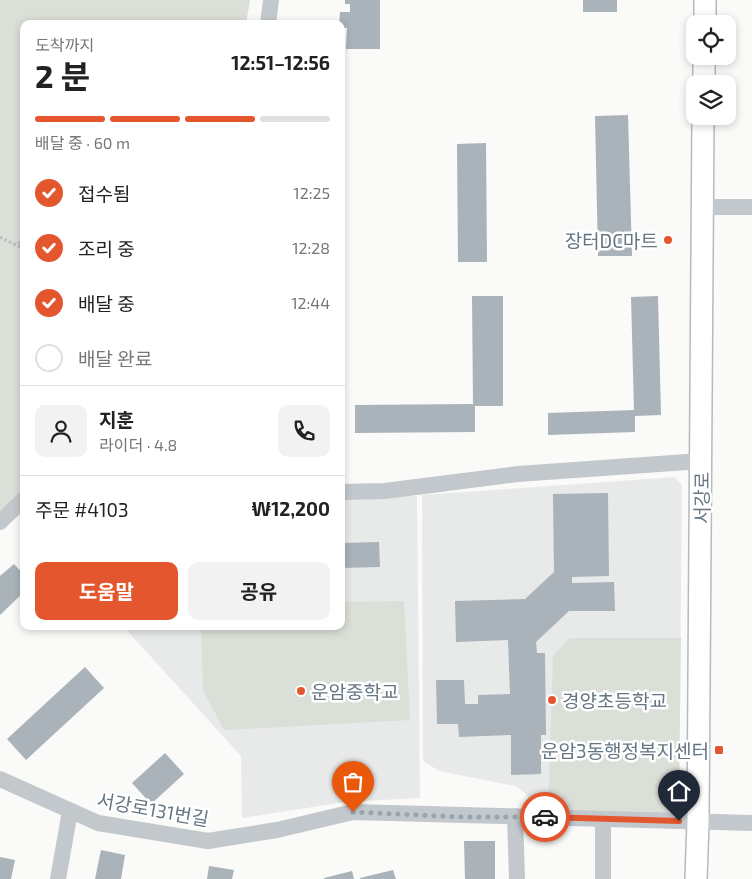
<!DOCTYPE html>
<html lang="ko">
<head>
<meta charset="utf-8">
<style>
  :root { --surface:#fff; --page:#f2f2f2; --text:#222; --muted:#767676; --line:#e0e0e0; --accent:#e4572e }
  body { margin:0; font-family:"Exo 2","Noto Sans KR",sans-serif; background:var(--page); color:var(--text); height:100vh; display:flex; flex-direction:column; font-size:19px; white-space:nowrap }
  * { box-sizing:border-box; margin:0 }
  p { font-size:16px; color:var(--muted) }
  .icon { flex:none; width:28px; height:28px; fill:none; stroke:currentColor; stroke-width:2; stroke-linecap:round; stroke-linejoin:round }
  .map { position:relative; flex:1; overflow:hidden }
  .details { position:absolute; left:20px; top:20px; width:325px; height:610px; display:flex; flex-direction:column; background:var(--surface); border-radius:10px; box-shadow:0 2px 8px #0003 }
  .details>* { flex:none }
  .tools { position:absolute; left:686px; top:15px; display:grid; gap:10px }
  .tools a { display:grid; place-items:center; width:50px; height:50px; border-radius:10px; background:var(--surface); box-shadow:0 2px 8px #0003; font-size:25px }
  .pin { position:absolute; display:grid; place-items:center; width:42px; height:42px; color:#fff; margin:-51px -21px; border-radius:50% 50% 50% 0; rotate:-45deg; box-shadow:0 0 5px #0007 }
  .pin .icon { rotate:45deg }
  .courier { position:absolute; display:grid; place-items:center; width:50px; height:50px; margin:-25px; border:4px solid #e4572e; border-radius:50%; background:#fff; color:#222; box-shadow:0 1px 6px #0007 }
  .head em { font-style:normal; font-weight:700 }
  .head div { display:flex; flex-direction:column-reverse }
  .head { display:flex; align-items:center; justify-content:space-between; height:85px; padding:0 15px }
  h1 { font-size:32px; font-weight:700; line-height:38px }
  .bar { display:grid; grid-template-columns:repeat(4,1fr); gap:8px 5px; align-content:center; height:60px; padding:0 15px }
  .bar i { height:6px; border-radius:4px; background:var(--line) }
  .bar .current { background:var(--accent) }
  .bar p { grid-column:span 4 }
  .line { display:flex; align-items:center; gap:12px; padding:0 15px; border-top:1px solid var(--line) }
  .line div { flex:1 }
  .round { display:grid; place-items:center; flex:none; width:52px; height:52px; border-radius:10px; background:var(--page) }
  ol { padding:0 15px; list-style:none }
  li { display:flex; align-items:center; gap:15px; height:55px }
  li p { margin-inline-start:auto }
  li .icon { padding:5px; border-radius:50%; background:var(--accent); color:#fff; stroke-width:4 }
  li:last-child { color:var(--muted) }
  li i { width:28px; height:28px; border:2px solid var(--line); border-radius:50% }
  .primary-button { display:flex; gap:10px; margin-top:auto; padding:10px 15px }
  .primary-button a { flex:1; height:58px; border-radius:10px; background:var(--accent); color:#fff; font-size:20px; font-weight:700; line-height:58px; text-align:center }
  .primary-button a+a { background:var(--page); color:var(--text) }
  .map>svg:first-child { display:block }
  .built { fill:#e8e9e9 }
  .green { fill:#dadfd7 }
  .building { fill:#aab3b9 }
  .lines { fill:none; stroke-linecap:round; stroke-linejoin:round }
  .major-casing { stroke:#b5babe; stroke-width:24 }
  .path { stroke:#bbbfc2; stroke-width:3; stroke-dasharray:2.5 2.5; stroke-linecap:butt }
  .minor { stroke:#c3c8cc; stroke-width:16 }
  .major { stroke:#fff; stroke-width:21 }
  .done { stroke:#99a4ac; stroke-width:5; stroke-dasharray:0 9 }
  .route { stroke:#e4572e; stroke-width:6 }
  .poi-dot { fill:#e4572e; stroke:#fff; stroke-width:2 }
  .labels { text-anchor:middle; dominant-baseline:central; stroke-width:5; stroke-linejoin:round; paint-order:stroke }
  .poi-label { font-size:19px; fill:#657683; stroke:#fff; text-anchor:end }
  .street-label { font-size:19px; fill:#657683; stroke:#fff }
</style>
</head>
<body>
<div class="map">
<svg width="752" height="879" viewBox="0 0 752 879">
  <rect width="100%" height="100%" fill="#fafaf8"/>
  <g class="built">
    <path d="M675,477L682,486L679,794L548,810L535,807L525,793L515,786L439,771L423,761L422,495Z"/>
    <path d="M417,496L420,798L345,802L242,818L241,756L123,626H341V499Z"/>
  </g>
  <g class="green">
    <path d="M0,0H250L246,24H24V489L0,511Z"/>
    <path d="M404,601L410,720L224,730L203,690L201,626H341V602Z"/>
    <path d="M570,638H681L679,794L668,814L548,810L553,656Z"/>
  </g>
  <g class="building">
    <path d="M345,0H380V49H346L347,28H341V24H339L340,12H350V4H345Z"/>
    <rect x="583" y="0" width="34" height="12"/>
    <path d="M628,115L632,256H598L595,116Z"/>
    <path d="M486,143L487,262H458L457,144Z"/>
    <path d="M472,296H503V406H475V432L355,433V405L473,404Z"/>
    <path d="M658,296L661,415L635,416V432L548,435V413L634,410L631,297Z"/>
    <path d="M608,493L609,576L572,577V583L614,582L615,611H569L536,642L537,653H545L546,735H541V774L511,775V735L459,737L458,724H437L436,680H464L465,704H478V695L510,694L508,640L456,642L455,601L525,599L554,572L553,494Z"/>
    <path d="M379,542L380,567L341,568V543Z"/>
    <path d="M14,564L24,575V592L0,615V576Z"/>
    <path d="M85,667L104,688L26,760L7,739Z"/>
    <path d="M165,753L184,774L151,804L132,783Z"/>
    <path d="M464,841H495V879H465Z"/>
    <path d="M101,850L125,855L121,879H95Z"/>
    <path d="M0,857L15,860L11,879H0Z"/>
    <path d="M209,866L234,870L232,879H207Z"/>
    <path d="M393,870L396,879H360V878Z"/>
    <path d="M352,871L354,879H324V878Z"/>
  </g>
  <g class="lines">
    <defs>
      <g id="major">
        <path d="M705,24V0"/>
        <path d="M704,84V56"/>
        <path d="M696,879L698,822L703,116"/>
      </g>
    </defs>
    <use href="#major" class="major-casing"/>
    <g class="path">
      <path d="M0,237L24,249"/>
      <path d="M13,245L24,241"/>
    </g>
    <g class="minor">
      <path d="M268,24L271,0"/>
      <path d="M703,207H752"/>
      <path d="M341,492L385,491L518,474L701,461"/>
      <path d="M0,522L24,499"/>
      <path d="M0,779L98,823L208,841L277,830L353,812L752,823"/>
      <path d="M515,816L517,879"/>
      <path d="M58,879L70,811"/>
      <path d="M603,879V819"/>
    </g>
    <use href="#major" class="major"/>
  </g>
  <g class="lines">
    <path class="done" d="M353,812L463,817H545"/>
    <path class="route" d="M545,817L679,821"/>
  </g>
  <g class="poi-dot">
    <circle cx="668" cy="240" r="5"/>
    <circle cx="301" cy="691" r="5"/>
    <circle cx="552" cy="700" r="5"/>
    <rect x="714" y="745" width="10" height="10" rx="2.5"/>
  </g>
  <g class="labels">
    <g class="poi-label">
      <text x="658" y="240">장터DC마트</text>
      <text x="311" y="691" text-anchor="start">운암중학교</text>
      <text x="562" y="700" text-anchor="start">경양초등학교</text>
      <text x="709" y="750">운암3동행정복지센터</text>
    </g>
    <g class="street-label">
      <text transform="translate(701 498) rotate(-90)">서강로</text>
      <text transform="translate(153 809) rotate(10)">서강로131번길</text>
    </g>
  </g>
</svg>
<div class="tools">
<a><svg class="icon" aria-label="locate" viewBox="0 0 24 24"><circle cx="12" cy="12" r="6"/><path d="M12 2v4M12 18v4M2 12h4M18 12h4"/></svg></a>
<a><svg class="icon" aria-label="layers" viewBox="0 0 24 24"><path d="M12 4l9 5-9 5-9-5zM3 14l9 5 9-5"/></svg></a>
</div>
<div class="pin" style="left:353px;top:812px;background:#ea580c"><svg class="icon" aria-label="bag" viewBox="0 0 24 24"><path d="M5 8h14l-1 12H6zM9 8a3 3 0 0 1 6 0"/></svg></div>
<div class="pin" style="left:679px;top:821px;background:#1f2937"><svg class="icon" aria-label="home" viewBox="0 0 24 24"><path d="M3 11l9-7 9 7M6 9v11h12V9"/></svg></div>
<div class="courier" style="left:545px;top:817px"><svg class="icon" aria-label="car" viewBox="0 0 24 24"><path d="M5 17H2v-5l4-1 3-4h7l3 4 3 1v5h-3M9 17h6M6 11h13"/><circle cx="7" cy="17" r="2"/><circle cx="17" cy="17" r="2"/></svg></div>
<section class="details">
<div class="head"><div><h1>2 분</h1><p>도착까지</p></div><em>12:51–12:56</em></div>
<div class="bar"><i class="current"></i><i class="current"></i><i class="current"></i><i></i><p>배달 중 · 60 m</p></div>
<ol>
<li><svg class="icon" aria-label="check" viewBox="0 0 24 24"><path d="M5 12l5 5 9-10"/></svg>접수됨<p>12:25</p></li>
<li><svg class="icon" aria-label="check" viewBox="0 0 24 24"><path d="M5 12l5 5 9-10"/></svg>조리 중<p>12:28</p></li>
<li><svg class="icon" aria-label="check" viewBox="0 0 24 24"><path d="M5 12l5 5 9-10"/></svg>배달 중<p>12:44</p></li>
<li><i></i>배달 완료</li>
</ol>
<div class="line" style="height:90px"><a class="round"><svg class="icon" aria-label="person" viewBox="0 0 24 24"><circle cx="12" cy="8" r="4"/><path d="M4 21q1-7 8-7t8 7"/></svg></a><div><b>지훈</b><p>라이더 · 4.8</p></div><a class="round"><svg class="icon" aria-label="phone" viewBox="0 0 24 24"><path d="M5 4h4l2 5-3 2q2 4 5 5l2-3 5 2v4C11 20 4 13 5 4z"/></svg></a></div>
<div class="line" style="height:65px"><div>주문 #4103</div><b>₩12,200</b></div>
<div class="primary-button"><a>도움말</a><a>공유</a></div>
</section>
</div>
</body>
</html>
